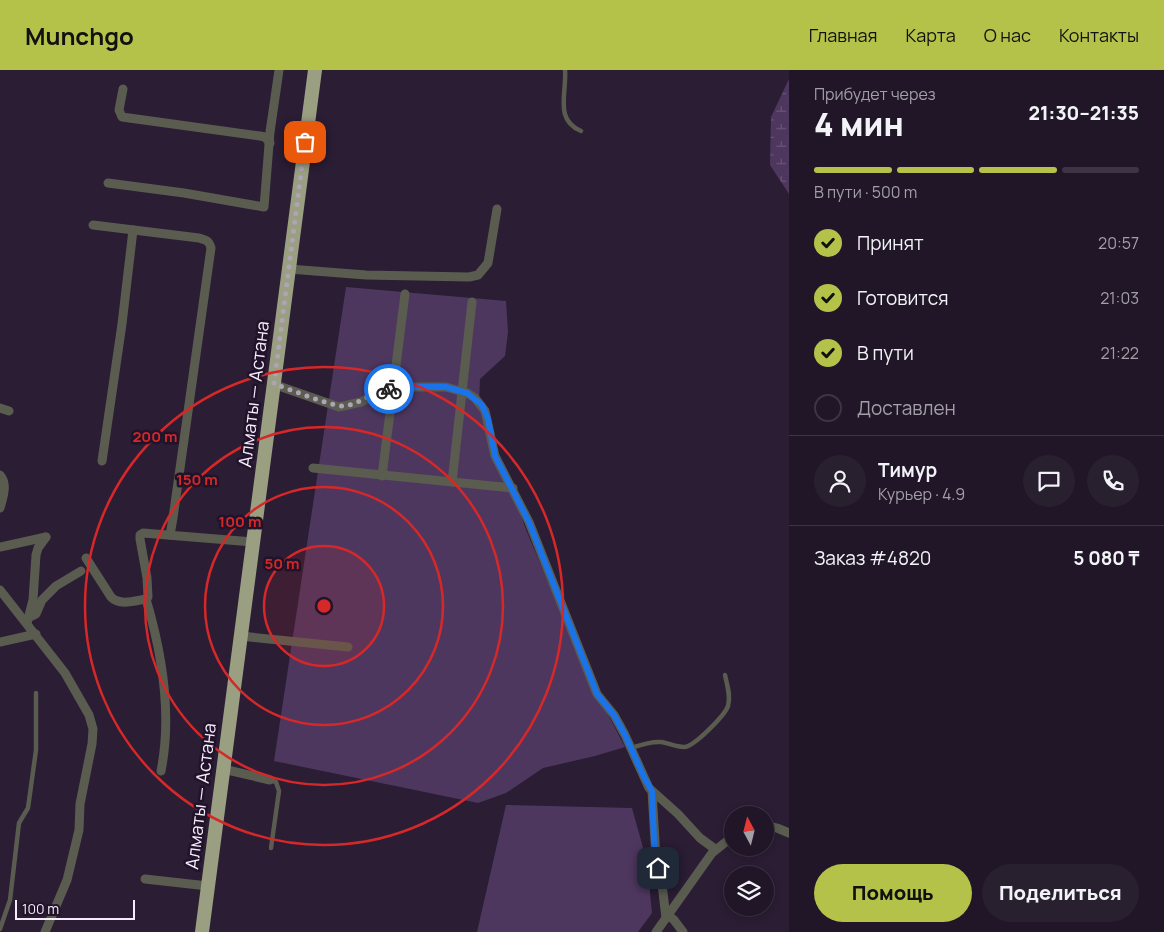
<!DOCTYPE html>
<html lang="ru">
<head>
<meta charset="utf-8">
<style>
  :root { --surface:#201627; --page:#281f2f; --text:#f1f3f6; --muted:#a29fa7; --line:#3d3544; --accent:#b5c249 }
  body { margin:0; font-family:Manrope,sans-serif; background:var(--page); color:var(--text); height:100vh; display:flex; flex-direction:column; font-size:19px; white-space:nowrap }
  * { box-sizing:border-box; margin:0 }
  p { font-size:16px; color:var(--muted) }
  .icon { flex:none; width:28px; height:28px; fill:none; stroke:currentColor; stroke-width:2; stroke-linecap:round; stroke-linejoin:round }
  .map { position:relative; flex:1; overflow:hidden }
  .details { display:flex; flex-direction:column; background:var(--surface); width:375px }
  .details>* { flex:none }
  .needle { width:32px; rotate:353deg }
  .buttons { position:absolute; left:724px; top:736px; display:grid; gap:10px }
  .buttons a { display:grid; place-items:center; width:50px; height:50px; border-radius:50%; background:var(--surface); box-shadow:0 2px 8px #0003,0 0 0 1px var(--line); font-size:25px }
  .scale { position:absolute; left:15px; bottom:12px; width:120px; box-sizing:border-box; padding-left:5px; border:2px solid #f5ecfc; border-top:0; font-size:14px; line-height:18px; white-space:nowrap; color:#f5ecfc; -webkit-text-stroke:4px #21132a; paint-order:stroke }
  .pin { position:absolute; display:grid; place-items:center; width:42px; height:42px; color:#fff; margin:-21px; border-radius:10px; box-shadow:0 2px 8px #0006 }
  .courier { position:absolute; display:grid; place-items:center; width:50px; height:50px; margin:-25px; border:4px solid #1a73e8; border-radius:50%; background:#fff; color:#222; box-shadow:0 1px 6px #0007 }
  .summary em { font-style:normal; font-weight:800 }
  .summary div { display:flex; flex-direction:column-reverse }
  .summary { display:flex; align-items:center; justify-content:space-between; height:85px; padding:0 25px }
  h1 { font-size:32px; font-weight:800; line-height:38px }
  .bar { display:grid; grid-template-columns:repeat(4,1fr); gap:8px 5px; align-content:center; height:60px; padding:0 25px }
  .bar i { height:6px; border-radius:4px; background:var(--line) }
  .bar .active { background:var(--accent) }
  .bar p { grid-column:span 4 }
  .line { display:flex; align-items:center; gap:12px; padding:0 25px; border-top:1px solid var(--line) }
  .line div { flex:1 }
  .round { display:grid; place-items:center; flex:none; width:52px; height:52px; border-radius:26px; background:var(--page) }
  ol { padding:0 25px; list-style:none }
  li { display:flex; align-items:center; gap:15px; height:55px }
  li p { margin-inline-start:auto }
  li .icon { padding:5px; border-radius:50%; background:var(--accent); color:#111; stroke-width:4 }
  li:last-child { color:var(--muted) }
  li i { width:28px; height:28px; border:2px solid var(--line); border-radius:50% }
  .cta { display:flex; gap:10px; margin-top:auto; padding:10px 25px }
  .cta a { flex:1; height:58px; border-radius:30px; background:var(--accent); color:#111; font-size:20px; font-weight:800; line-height:58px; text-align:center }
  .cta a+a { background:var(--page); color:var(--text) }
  header { display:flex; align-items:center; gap:30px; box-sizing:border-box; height:70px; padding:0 25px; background:var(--accent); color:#111 }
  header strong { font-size:24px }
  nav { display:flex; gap:28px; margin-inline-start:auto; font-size:18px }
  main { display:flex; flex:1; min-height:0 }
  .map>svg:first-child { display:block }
  .grass { fill:#4e375e }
  .wetland { fill:url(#wetland-marsh) }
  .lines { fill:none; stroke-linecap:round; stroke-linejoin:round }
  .service { stroke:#5a5c4f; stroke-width:4.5 }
  .minor { stroke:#5a5c4f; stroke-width:9 }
  .trunk { stroke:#9a9f82; stroke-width:14 }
  .done { stroke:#aea4b6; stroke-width:5; stroke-dasharray:0 9 }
  .route { stroke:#1a73e8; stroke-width:6 }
  .ring { fill:none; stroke:#d62828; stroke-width:2.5 }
  .labels { text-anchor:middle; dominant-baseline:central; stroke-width:5; stroke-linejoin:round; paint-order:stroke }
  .street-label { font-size:18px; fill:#f5ecfc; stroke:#21132a }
  .centre { fill:#d62828; stroke:#21132a; stroke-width:2.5 }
  .ring-label { font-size:15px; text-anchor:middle; font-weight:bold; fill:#d62828; stroke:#21132a; stroke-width:5; stroke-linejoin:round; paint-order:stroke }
</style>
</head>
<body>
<header>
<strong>Munchgo</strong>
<nav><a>Главная</a><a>Карта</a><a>О нас</a><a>Контакты</a></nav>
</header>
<main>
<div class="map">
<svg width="789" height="862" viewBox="0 0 789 862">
  <defs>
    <pattern id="wetland-marsh" width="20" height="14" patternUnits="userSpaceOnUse" patternTransform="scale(1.25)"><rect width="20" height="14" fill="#4e375e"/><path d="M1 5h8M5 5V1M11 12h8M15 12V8" fill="none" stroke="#685476"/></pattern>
  </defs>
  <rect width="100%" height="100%" fill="#2a1d34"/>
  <g class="grass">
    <path d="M346,217L506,231L508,262L505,286L480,309L479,334L527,462L588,606L625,677L595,686L543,698L506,723L478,733L274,691Z"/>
    <path d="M506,735L632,738L647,792L652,843L638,862H477Z"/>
  </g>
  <path class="wetland" d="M789,9V124L770,95L771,47Z"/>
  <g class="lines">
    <g class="service">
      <path d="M565,0C567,23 554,50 581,61"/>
      <path d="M631,678C640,675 651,671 661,672C668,673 676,677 684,677C694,677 725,645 728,636C731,626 727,615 725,605"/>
      <path d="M270,710L276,712L279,721L271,778"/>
      <path d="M0,859L10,830L19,753L28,738L36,680V623"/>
    </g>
    <g class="minor">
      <path d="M123,19L119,40L122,47L260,66L265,67L270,73"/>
      <path d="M108,113L184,123L264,137L270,62L279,0"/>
      <path d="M93,155L199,168C206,170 209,170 211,178L173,448L170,465"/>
      <path d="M289,199L366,205L469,207L478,205L488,193L497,139"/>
      <path d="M273,314L339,337L361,332L383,320L400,317H446L467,323L475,328L485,341L495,386L529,452L597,624L614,645L625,665L649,718L678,744L700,768L715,779"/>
      <path d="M0,338L9,341"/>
      <path d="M102,391L122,254L133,160"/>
      <path d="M313,398L513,418"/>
      <path d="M0,405C8,414 3,427 0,438"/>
      <path d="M382,406L405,224"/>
      <path d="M452,412L472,232"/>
      <path d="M0,477L46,467"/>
      <path d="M86,488L111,527C120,536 134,531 146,529L148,527L147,508L140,469V465L143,463L253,472"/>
      <path d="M0,520L65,603L89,645L93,659L92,674L80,734L79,760L67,810L45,862"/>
      <path d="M146,529C162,583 172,646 161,701"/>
      <path d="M30,547L36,544L42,530L56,516L81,501"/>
      <path d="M27,553L33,530L36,485L38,478L46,467"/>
      <path d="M240,566L348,577"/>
      <path d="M0,572L36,564"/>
      <path d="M223,699L270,710"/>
      <path d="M652,721L656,788L662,814L666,848"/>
      <path d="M765,755L777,758L789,763"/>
      <path d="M145,809L208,816"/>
      <path d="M668,845L674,850L683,862"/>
      <path d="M656,862L712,783L732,767"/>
    </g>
    <path class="trunk" d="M202,862L315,0"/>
  </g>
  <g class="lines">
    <path class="done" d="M305,72L274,314C287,318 335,338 345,336C361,333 373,322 389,319"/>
    <path class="route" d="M389,319L400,317H446L467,323L482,335L488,349L495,386L529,452L597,624L614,645L625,665L644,707L652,721L654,770L658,798"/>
  </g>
  <circle cx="324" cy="536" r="60" fill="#d62828" fill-opacity=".12"/>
  <g class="ring">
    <circle cx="324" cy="536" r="60"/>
    <circle cx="324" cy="536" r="119"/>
    <circle cx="324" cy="536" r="179"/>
    <circle cx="324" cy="536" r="239"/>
  </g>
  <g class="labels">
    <g class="street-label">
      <text transform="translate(253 324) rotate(-83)">Алматы — Астана</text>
      <text transform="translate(200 726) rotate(-83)">Алматы — Астана</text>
    </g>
  </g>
  <circle cx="324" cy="536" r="8" class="centre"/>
  <g class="ring-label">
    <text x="155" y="372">200 m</text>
    <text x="197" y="415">150 m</text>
    <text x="240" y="457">100 m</text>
    <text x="282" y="499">50 m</text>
  </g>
</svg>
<div class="buttons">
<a><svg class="needle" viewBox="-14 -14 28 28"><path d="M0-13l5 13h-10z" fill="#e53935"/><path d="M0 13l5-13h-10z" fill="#a29fa7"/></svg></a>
<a><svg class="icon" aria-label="layers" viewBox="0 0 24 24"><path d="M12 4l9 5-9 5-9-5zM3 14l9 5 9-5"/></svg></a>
</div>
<div class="scale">100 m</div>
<div class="pin" style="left:305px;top:72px;background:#ea580c"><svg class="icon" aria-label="bag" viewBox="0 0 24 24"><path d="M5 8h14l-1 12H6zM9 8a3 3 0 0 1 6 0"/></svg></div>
<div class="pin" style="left:658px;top:798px;background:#1f2937"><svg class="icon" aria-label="home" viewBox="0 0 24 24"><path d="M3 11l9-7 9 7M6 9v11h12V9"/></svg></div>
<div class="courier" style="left:389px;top:319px"><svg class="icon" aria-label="bike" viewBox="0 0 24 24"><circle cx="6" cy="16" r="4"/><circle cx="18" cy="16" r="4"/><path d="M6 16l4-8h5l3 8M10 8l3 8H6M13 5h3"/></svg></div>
</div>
<section class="details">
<div class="summary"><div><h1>4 мин</h1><p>Прибудет через</p></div><em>21:30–21:35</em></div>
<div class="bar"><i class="active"></i><i class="active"></i><i class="active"></i><i></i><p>В пути · 500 m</p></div>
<ol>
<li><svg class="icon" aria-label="check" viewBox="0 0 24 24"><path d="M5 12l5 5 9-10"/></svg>Принят<p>20:57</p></li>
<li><svg class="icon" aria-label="check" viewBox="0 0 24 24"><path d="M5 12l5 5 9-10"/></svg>Готовится<p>21:03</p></li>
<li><svg class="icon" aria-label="check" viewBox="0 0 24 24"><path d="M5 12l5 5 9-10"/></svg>В пути<p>21:22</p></li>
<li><i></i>Доставлен</li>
</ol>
<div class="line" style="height:90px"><a class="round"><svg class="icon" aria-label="person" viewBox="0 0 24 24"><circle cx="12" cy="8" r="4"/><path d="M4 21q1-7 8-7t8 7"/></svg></a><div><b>Тимур</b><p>Курьер · 4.9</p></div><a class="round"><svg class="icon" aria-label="chat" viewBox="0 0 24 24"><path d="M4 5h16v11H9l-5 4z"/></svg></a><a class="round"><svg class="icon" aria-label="phone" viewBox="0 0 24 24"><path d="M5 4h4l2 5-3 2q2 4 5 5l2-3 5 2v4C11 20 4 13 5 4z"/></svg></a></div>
<div class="line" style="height:65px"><div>Заказ #4820</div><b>5 080 ₸</b></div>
<div class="cta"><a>Помощь</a><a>Поделиться</a></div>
</section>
</main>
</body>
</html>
